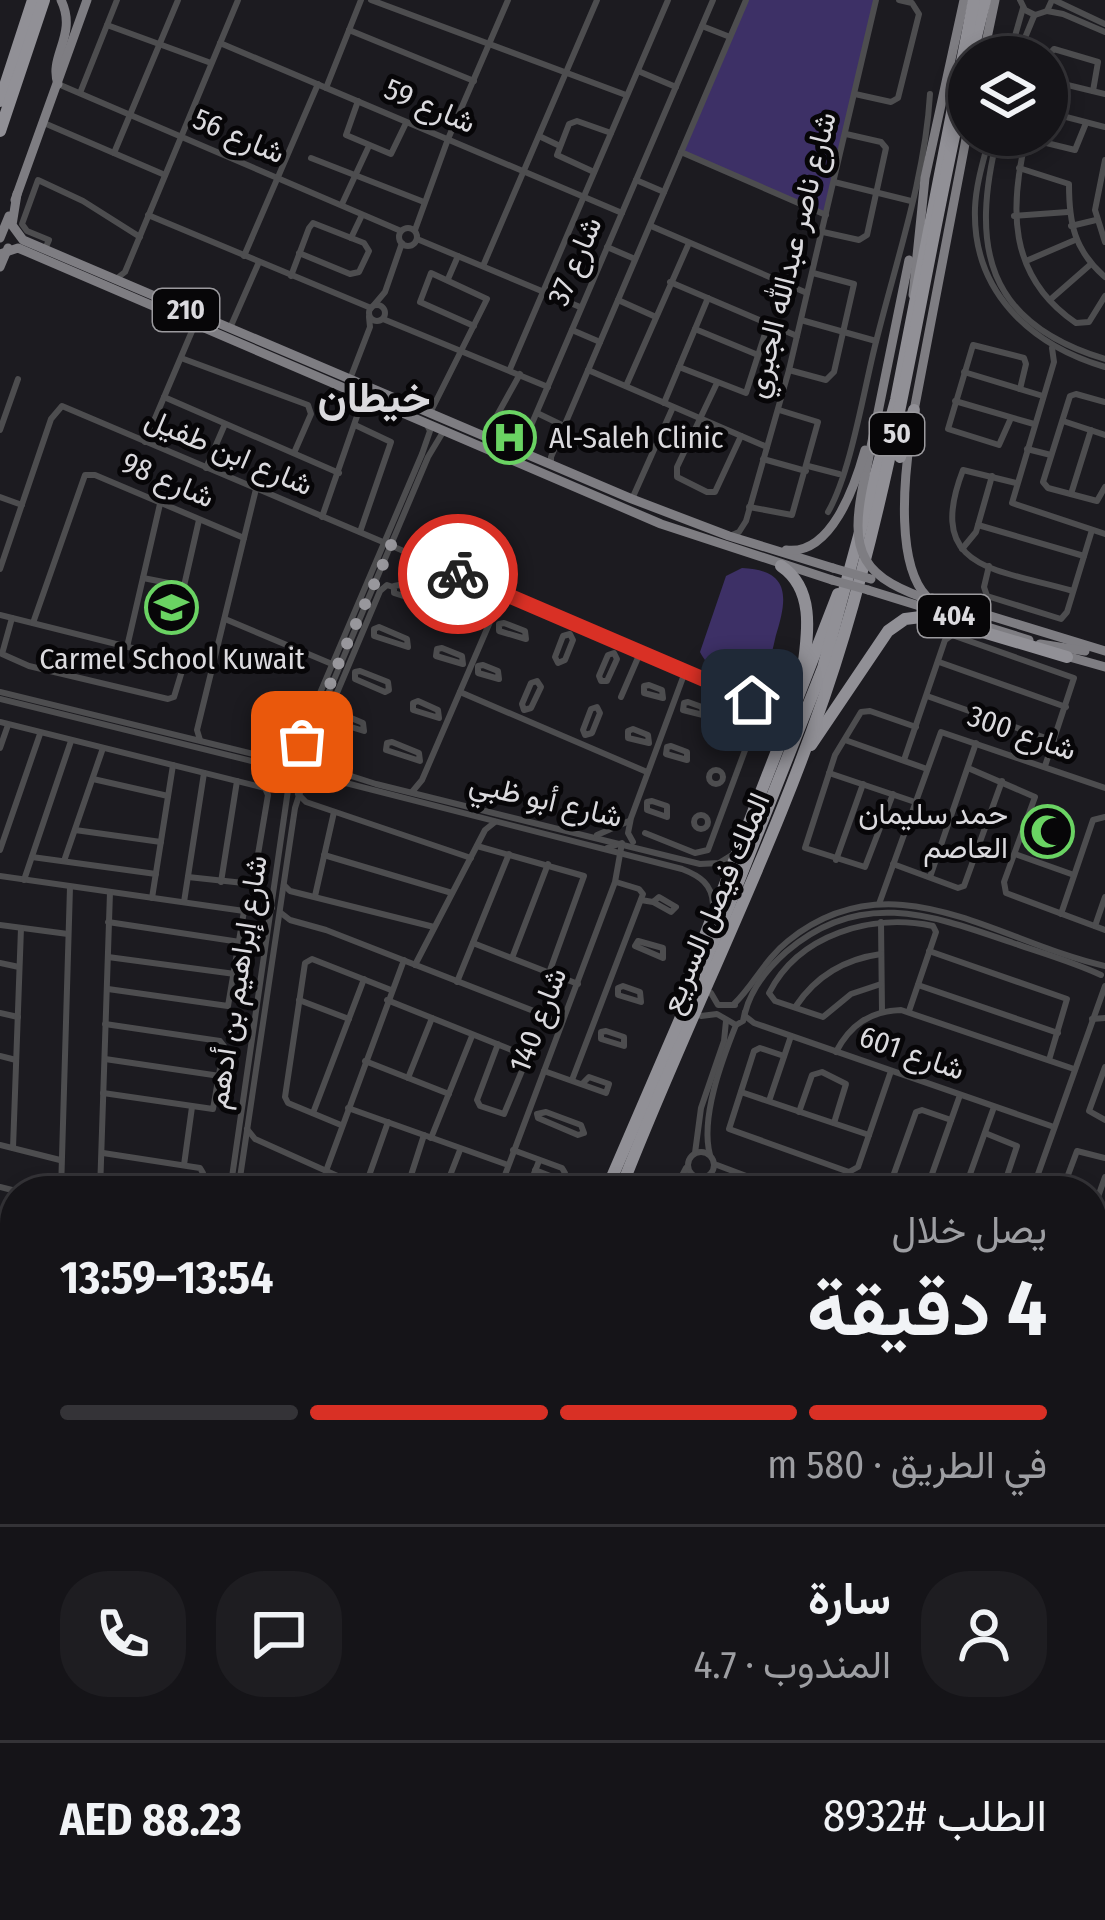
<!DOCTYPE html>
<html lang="ar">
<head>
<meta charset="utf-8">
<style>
  :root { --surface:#151418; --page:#1e1d21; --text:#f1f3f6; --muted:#9d9ea2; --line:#343337; --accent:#d93025 }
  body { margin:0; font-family:"Fira Sans Condensed",Vazirmatn,sans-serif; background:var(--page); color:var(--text); direction:rtl; height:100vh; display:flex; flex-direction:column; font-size:45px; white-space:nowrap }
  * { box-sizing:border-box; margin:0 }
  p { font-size:39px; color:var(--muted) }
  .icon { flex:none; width:66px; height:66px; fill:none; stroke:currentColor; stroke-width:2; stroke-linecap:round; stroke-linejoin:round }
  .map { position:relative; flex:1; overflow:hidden; direction:ltr }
  .sheet { position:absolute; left:0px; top:1176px; width:1107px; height:744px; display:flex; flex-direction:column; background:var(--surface); border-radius:48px 48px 0 0; box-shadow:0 6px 18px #0003,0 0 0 3px var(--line); direction:rtl }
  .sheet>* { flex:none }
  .buttons { position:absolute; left:948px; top:36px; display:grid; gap:24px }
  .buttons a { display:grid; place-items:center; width:120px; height:120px; border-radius:50%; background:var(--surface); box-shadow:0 6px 18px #0003,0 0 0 3px var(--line); font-size:60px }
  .pin { position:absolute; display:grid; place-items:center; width:102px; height:102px; color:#fff; margin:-51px; border-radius:24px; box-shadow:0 6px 18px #0006 }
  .courier { position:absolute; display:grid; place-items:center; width:120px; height:120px; margin:-60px; border:9px solid #d93025; border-radius:50%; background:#fff; color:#222; box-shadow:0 3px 15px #0007 }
  .headline em { font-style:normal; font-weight:700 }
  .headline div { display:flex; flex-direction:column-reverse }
  .headline { display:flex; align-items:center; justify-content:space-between; height:204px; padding:0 60px }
  h1 { font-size:78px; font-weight:700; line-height:90px }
  .bar { display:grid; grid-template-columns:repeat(4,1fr); gap:18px 12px; align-content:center; height:144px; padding:0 60px }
  .bar i { height:15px; border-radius:9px; background:var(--line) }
  .bar .current { background:var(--accent) }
  .bar p { grid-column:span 4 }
  .line { display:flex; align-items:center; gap:30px; padding:0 60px; border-top:3px solid var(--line) }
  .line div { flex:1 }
  .round { display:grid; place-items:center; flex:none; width:126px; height:126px; border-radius:48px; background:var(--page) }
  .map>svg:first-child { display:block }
  .green { fill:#3d3066 }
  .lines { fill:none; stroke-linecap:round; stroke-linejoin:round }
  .minor { stroke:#4d4d4f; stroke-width:6 }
  .major { stroke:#7e7d82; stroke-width:9 }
  .highway { stroke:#919096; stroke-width:12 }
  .major-bridge { stroke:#7e7d82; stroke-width:9 }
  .done { stroke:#98979c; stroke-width:12; stroke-dasharray:0 21.6 }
  .route { stroke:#d93025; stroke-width:15 }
  .labels { text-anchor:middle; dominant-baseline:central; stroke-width:10; stroke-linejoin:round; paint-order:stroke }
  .shield { fill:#070608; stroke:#9b9a9e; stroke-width:3 }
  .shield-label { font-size:27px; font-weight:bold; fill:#dbdade }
  .street-label { font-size:30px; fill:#dbdade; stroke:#070608 }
  .poi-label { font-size:30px; fill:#dbdade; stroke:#070608; text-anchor:start }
  .district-label { font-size:42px; font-weight:bold; fill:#dbdade; stroke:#070608 }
</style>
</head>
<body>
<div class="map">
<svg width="1105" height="1920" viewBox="0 0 1105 1920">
  <rect width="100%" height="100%" fill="#1c1b20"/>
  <g class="green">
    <path d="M746,0H876L827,216L681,152Z"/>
    <path d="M742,568C790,570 788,597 776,635C773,647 771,662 762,671C739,693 712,675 700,652L726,576Z"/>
  </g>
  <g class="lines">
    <g class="minor">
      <path d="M371,0L626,95"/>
      <path d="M1020,0L1025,10L1035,15L1047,11L1052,0"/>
      <path d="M1054,0L1105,24"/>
      <path d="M1047,11L1063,14L1105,32"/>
      <path d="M107,25L211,63"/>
      <path d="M702,26L730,37"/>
      <path d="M349,30L474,81"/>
      <path d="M220,43L622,213"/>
      <path d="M1009,57L1023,8"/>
      <path d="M1017,57L1034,16"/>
      <path d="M1047,57L1054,49L1098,62L1093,91"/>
      <path d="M638,71L676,87"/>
      <path d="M1047,80L1105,94"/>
      <path d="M58,84L401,231"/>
      <path d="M326,88L361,0"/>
      <path d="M80,93L117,0"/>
      <path d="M855,94L891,102L898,98L919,14L912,3L899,0"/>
      <path d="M358,101L346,135L391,154L406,123"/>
      <path d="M1047,112L1105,127"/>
      <path d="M44,123L165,175"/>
      <path d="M990,135C984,159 976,183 975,208C972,292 1031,345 1105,367"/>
      <path d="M998,135C970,246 985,323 1105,359"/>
      <path d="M1027,135C1009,206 1007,276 1076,323L1089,322L1105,296"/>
      <path d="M539,136L560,146"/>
      <path d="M1026,138L1075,150L1086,123"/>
      <path d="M681,152L826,215"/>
      <path d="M114,153L178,0"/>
      <path d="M311,158L424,202"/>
      <path d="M1105,160L1095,210L1105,242"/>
      <path d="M1019,168L1069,184C1069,223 1074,250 1105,277"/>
      <path d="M594,172L557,155L569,124L577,121L611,133"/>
      <path d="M636,180L664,192"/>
      <path d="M834,182L911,201"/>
      <path d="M342,204L368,148"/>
      <path d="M148,215L371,308"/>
      <path d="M1014,216L1068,212"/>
      <path d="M651,226L807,293"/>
      <path d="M1071,226L1096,220"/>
      <circle cx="408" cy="237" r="9"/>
      <path d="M415,230L448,139L508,0"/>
      <path d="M823,232L859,240L867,235L886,148L881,142L846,134"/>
      <path d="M351,238L362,215"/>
      <path d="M417,239L580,307"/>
      <path d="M607,247L635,259"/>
      <path d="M45,249L49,240L27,231L22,224L38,180L83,201L140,237"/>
      <path d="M244,256L318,84"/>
      <path d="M1026,261L1075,240"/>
      <path d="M483,266L597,0"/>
      <path d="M291,276L309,228L313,223L364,243L369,251L359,272L350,274L299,253"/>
      <path d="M116,279L125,272L238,0"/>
      <path d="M448,279L458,256"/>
      <path d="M670,282L797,336"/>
      <path d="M1051,299L1091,264"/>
      <path d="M618,300L656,317"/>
      <circle cx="377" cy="313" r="8"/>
      <path d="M374,305L385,292L402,243"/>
      <path d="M383,319L548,387"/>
      <path d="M801,320L876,341"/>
      <path d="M230,328L259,262"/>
      <path d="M695,329L758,355"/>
      <path d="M572,330L600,342"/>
      <path d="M1052,348L1054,362L1012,503L1105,534"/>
      <path d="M181,358L308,405L311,414L294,453"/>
      <path d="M679,367L746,393L768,324"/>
      <path d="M510,369L668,0"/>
      <path d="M588,370L767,447"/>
      <path d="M789,370L826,380L834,372L854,284L813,273"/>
      <path d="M964,372L1043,396"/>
      <path d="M350,379L370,327L369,317"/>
      <path d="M717,383L677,467V477L707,492H715L741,436"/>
      <path d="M626,386L689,243"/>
      <path d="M164,397L339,473"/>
      <path d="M955,401L1034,424"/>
      <path d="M1105,402L1076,394L1070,396L1043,482L1048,488L1097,501L1105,487"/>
      <path d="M664,403L708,298"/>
      <path d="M430,413L487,299L431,273L420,302L474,326"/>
      <path d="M537,413L564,426"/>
      <path d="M1011,418L999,445L948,429L973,345L1024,358L1026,364L1020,389"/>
      <path d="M1063,421L1105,435"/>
      <path d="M355,425L391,442L360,532"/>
      <path d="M0,430L18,379"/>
      <path d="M485,437L520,374"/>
      <path d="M145,442L195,324"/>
      <path d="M1027,449L1051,455"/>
      <path d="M515,450L524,442L713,0"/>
      <path d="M763,459L806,471"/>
      <path d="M551,465V457L746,0"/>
      <path d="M808,466L839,474"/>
      <path d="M206,468L225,424"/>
      <path d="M1016,483L963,470C924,571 998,569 1073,591"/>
      <path d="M1071,494L1091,430"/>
      <path d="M0,497L22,505"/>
      <path d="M632,499L673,407"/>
      <path d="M749,507L792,515L818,422L779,410"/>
      <path d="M828,512C850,474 863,395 874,350C894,267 925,180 930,94"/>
      <path d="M322,517L364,396"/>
      <path d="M978,525L1084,556"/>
      <path d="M730,536L739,532L746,521L789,370L876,0"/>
      <path d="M392,546L758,705L757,718L708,850L695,853L645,833"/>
      <path d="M962,549L976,532L992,476"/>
      <path d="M989,566L984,587L987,596L1061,619L1067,612L1092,530"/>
      <path d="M0,569L51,419L62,406L383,542"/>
      <path d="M143,578L184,586L199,520"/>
      <path d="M399,585L418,593L419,601L394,593V586Z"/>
      <path d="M453,601L480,612V620L448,610V603Z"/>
      <path d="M0,615L212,668"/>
      <path d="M12,618L2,654L29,666L168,699L174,697L185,661"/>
      <path d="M225,619L332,664"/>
      <path d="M33,623L85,475H95L244,538"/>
      <path d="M504,623L525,631L526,639L499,631V624Z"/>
      <path d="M379,627L407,639L408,647L374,636V629Z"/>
      <path d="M570,634L573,640L565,660L558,663L555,657L563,636Z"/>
      <path d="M127,647L160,504"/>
      <path d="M442,648L462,656L463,664L436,656L437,649Z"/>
      <path d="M614,653L617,659L607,681H601L599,676L608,655Z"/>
      <path d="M939,662L1066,707"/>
      <path d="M483,665L498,671L499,679L478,673V666Z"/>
      <path d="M360,671L388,682L389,690L385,692L355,679V672Z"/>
      <path d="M537,681L541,687L531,708L524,710L522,704L531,683Z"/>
      <path d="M649,685L662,690L663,698L644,693V686Z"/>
      <path d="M0,692L270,758L299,753L311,757"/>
      <path d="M460,692L647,772"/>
      <path d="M927,696L1054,741"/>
      <path d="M621,697L640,653"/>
      <path d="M0,699L272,766L291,783H308L316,773L311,757L312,740L325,701L428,457L443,432"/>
      <path d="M418,701L438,710L439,718L413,710V703Z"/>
      <path d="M688,702L702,707L703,715L683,710L684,703Z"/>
      <path d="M597,707L600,713L592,733L585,735L583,730L591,709Z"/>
      <path d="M344,715L363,723L364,731L338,723L339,716Z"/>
      <path d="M338,718L332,714L331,707L380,591L387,585L393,587"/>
      <path d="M0,722L265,788L268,795L253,884L188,877"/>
      <circle cx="732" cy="732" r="7"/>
      <path d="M633,729L648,735L649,743L628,738V731Z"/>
      <path d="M200,740L197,730L256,489"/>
      <path d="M845,740L927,769"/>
      <path d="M392,742L419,753L420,761L386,750L387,743Z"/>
      <path d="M671,746L687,752V760L666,754L667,747Z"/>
      <path d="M0,748L8,725"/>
      <path d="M294,754L422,454L430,431L427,425"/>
      <path d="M904,760L945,640L952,635L1074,678L1045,766"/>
      <path d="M317,765L376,784L700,864L719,863L732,855"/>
      <path d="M968,768L1035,797L1004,882L1006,893L1105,930"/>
      <circle cx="716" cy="777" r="7"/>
      <path d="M829,773L915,802"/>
      <path d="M93,779L168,796"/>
      <path d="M314,780H334L682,869C700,876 712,884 713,904"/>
      <path d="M412,792L422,780L502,594"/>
      <path d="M298,794L306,802L471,858"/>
      <path d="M893,794L865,867L805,848L835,755L861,712L870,711L916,727"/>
      <path d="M652,801L667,806V817L647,810V802Z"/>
      <circle cx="701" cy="822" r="7"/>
      <path d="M75,830L161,842"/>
      <path d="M597,835L629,821"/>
      <path d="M633,842L628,833L631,818L685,672"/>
      <path d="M477,846L584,876L549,973"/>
      <path d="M0,850L40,734"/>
      <path d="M1015,854L1074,875"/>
      <path d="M324,855L452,893"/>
      <path d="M32,857L156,874"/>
      <path d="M836,860L863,784"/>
      <path d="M64,861L103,748"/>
      <path d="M893,864L958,888L964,886L1002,781"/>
      <path d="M0,876L244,911L263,913L272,908"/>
      <path d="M930,877L976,743"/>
      <path d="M24,880L71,741"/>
      <path d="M221,882L237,781"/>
      <path d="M284,885L290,891L434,927"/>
      <path d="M315,896L334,812"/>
      <path d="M152,898L173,765"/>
      <path d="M641,900L653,902L659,897L676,907L671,912L653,902"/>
      <path d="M184,902L204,773"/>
      <path d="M879,904L941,732L1105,788"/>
      <path d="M281,913L290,920L326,930L562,1022"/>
      <path d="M1061,914L1093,820L1105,817"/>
      <path d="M108,922L240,942"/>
      <path d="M881,922L882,1012"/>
      <path d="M0,925L68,934"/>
      <path d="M1095,926L1105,897"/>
      <path d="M638,941L663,948V958L635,946Z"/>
      <path d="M473,943L578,984"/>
      <path d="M929,951L1067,999L1049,1060"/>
      <path d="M108,957L235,974"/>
      <path d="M512,958L548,864"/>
      <path d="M0,963L19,967"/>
      <path d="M415,965L485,830L495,822"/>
      <path d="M457,982L509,854"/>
      <path d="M881,984L851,994L823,1017L775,1001L769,993C799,934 872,913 933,926L936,932L909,1011"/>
      <path d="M918,985L1058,1033"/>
      <path d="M623,986L640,992L641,1002L618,995V988Z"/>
      <path d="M108,989L228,1006L244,911"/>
      <path d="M711,993L718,1005H735"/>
      <path d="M299,1000L349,1019"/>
      <path d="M387,1000C432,1018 477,1036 522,1054L525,1055L526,1061L504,1114L480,1106L477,1100L498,1044"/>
      <path d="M734,1004C754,985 765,959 788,941C893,856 997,942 1105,966"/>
      <path d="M796,1006C816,976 845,959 881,954"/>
      <path d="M0,1013L18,1017"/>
      <path d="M745,1013C751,989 768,968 786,952C860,888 932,915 1013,943C1042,953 1073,962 1101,975"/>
      <path d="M701,1016L717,1014L736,1025L743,1021L745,1012"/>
      <path d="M745,1016L754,1023L1054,1127"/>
      <path d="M1092,1019L1105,1018"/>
      <path d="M606,1031L624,1037V1046L601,1039V1032Z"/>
      <path d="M836,1052C850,1025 870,1011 901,1010L1074,1069"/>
      <path d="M0,1056L16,1060"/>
      <path d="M784,1056L760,1048L754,1051L729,1129L849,1172L858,1167L891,1071"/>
      <path d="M105,1059L220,1076"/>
      <path d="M365,1061L449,1094"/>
      <path d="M1105,1067L1089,1111L1105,1120"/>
      <path d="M544,1071L606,1093L609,1084L589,1077L582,1084"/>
      <path d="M408,1078L432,1018"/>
      <path d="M572,1080L643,894L639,889L616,882"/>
      <path d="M741,1092L869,1135"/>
      <path d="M103,1093L213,1109L224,1046L220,1041L105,1024"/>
      <path d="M769,1101L791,1036"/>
      <path d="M348,1108L508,1165"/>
      <path d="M546,1112L581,1125L584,1133L578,1135L538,1118L537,1114Z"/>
      <path d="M799,1112L812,1075L822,1072L846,1084L834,1123"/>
      <path d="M313,1113L364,979"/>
      <path d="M341,1125L288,1103L285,1097L305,963L312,959L391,990"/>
      <path d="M247,1129L255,1139L371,1191"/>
      <path d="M985,1133L1017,1146L1002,1191"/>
      <path d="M431,1138L472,1036"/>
      <path d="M0,1145L60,1160"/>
      <path d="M13,1148L21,928"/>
      <path d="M513,1150L562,1168L565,1173L560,1191"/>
      <circle cx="701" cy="1165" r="13"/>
      <path d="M103,1153L200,1168L203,1173L200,1191"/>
      <path d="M695,1153L701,1108L724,1041L726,1021"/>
      <path d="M710,1155C700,1118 722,1060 736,1025"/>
      <path d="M184,1165L192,1107"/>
      <path d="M717,1165L786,1191"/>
      <path d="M535,1170L563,1181"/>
      <path d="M326,1171L404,960"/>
      <path d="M712,1177L765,1191"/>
      <path d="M101,1186L133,1191"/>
      <path d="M0,1187L16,1191"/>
      <path d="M365,1187L388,1122"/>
      <path d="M61,1191L70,887"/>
      <path d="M100,1191L110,892"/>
      <path d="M230,1191L289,783"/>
      <path d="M238,1191L295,808L302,786"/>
      <path d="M406,1191L424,1135"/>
      <path d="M444,1191L460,1150"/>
      <path d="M499,1191L615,882L622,843L607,848"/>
      <path d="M527,1191L539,1161"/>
      <path d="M674,1191L686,1168"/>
      <path d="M683,1191L697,1178"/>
      <path d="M903,1191L891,1182L916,1112L922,1110L951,1120"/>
      <path d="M926,1191L960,1095"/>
      <path d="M964,1191L994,1107"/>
      <path d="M1032,1191L1105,986"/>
      <path d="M1062,1191L1077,1151L1105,1158"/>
      <path d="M1092,1214L1105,1177"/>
      <path d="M1092,1287L1105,1271"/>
      <path d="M1092,1288L1102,1300L1092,1313"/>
      <path d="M0,1313L15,1320"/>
      <path d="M1092,1329V1337"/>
      <path d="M1092,1365H1105"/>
      <path d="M1092,1493L1105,1517"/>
      <path d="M1092,1512L1105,1530"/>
      <path d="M1102,1645L1105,1720"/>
      <path d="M1092,1734L1105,1731"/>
      <path d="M1092,1742L1105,1743"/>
      <path d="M1092,1751H1105"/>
      <path d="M1092,1846L1105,1858"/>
      <path d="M1092,1881L1105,1868"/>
      <path d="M635,1905L661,1920"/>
      <path d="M644,1905L671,1920"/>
      <path d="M455,1920L461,1905"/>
    </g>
    <g class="major">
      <path d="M983,57L995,0"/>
      <path d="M58,84C48,56 78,35 61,0"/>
      <path d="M17,194L12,225L23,240L632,499L729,536L833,568"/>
      <path d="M15,200L87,0"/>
      <path d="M0,238L9,216"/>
      <path d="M0,254L18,248L661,524L832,580"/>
      <path d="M0,267L8,248"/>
      <path d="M913,295L925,178L964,0"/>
      <path d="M913,416L969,123"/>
      <path d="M910,439C904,480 896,565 927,597"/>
      <path d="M865,476L909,260"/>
      <path d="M786,550C831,556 855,486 865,450"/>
      <path d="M868,590L1029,640"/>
      <path d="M932,598L1105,651"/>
      <path d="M1040,644L1085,651"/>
      <path d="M1066,656L1105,667"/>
      <path d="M0,1713L15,1720"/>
    </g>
    <g class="highway">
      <path d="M971,57L985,0"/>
      <path d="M0,101L33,0"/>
      <path d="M0,131L44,0"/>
      <path d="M900,457L914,410"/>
      <path d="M781,566C815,589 808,633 803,669"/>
      <path d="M811,745L888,631L905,619L929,616L1067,657"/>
      <path d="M680,1000L838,594"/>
      <path d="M606,1191L728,908L823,668L896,400L974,0"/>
      <path d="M620,1191C692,1005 787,826 844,635C900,449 925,257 969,68"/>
      <path d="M0,1346L15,1354"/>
      <path d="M0,1361L15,1369"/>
      <path d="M0,1726L15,1731"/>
      <path d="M0,1739L15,1746"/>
      <path d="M1092,1895L1105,1911"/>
      <path d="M232,1905L246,1920"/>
      <path d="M280,1905L294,1920"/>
      <path d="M968,1905L994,1920"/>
      <path d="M993,1905L1019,1920"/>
      <path d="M1019,1905L1048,1920"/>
      <path d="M1057,1905L1064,1920"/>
      <path d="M315,1920L320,1905"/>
      <path d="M328,1920L335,1905"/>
      <path d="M338,1920L344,1905"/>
      <path d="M350,1920L357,1905"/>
    </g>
    <g class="major-bridge">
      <path d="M865,476C847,555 861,578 938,603"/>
      <path d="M833,568L871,579"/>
      <path d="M832,580L868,590"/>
    </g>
  </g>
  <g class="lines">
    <path class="done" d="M302,742L294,754L311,757C315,698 368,604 391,545L458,574"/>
    <path class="route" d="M458,574L752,700"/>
  </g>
  <defs>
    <symbol id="hospital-ring" viewBox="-11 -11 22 22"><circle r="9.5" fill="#070608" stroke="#6ad363" stroke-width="1.5"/><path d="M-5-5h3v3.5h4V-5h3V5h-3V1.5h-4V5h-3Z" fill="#6ad363"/></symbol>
    <symbol id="school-ring" viewBox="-11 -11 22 22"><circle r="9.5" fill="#070608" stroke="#6ad363" stroke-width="1.5"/><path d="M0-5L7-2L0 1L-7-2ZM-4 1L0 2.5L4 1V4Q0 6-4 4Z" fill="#6ad363"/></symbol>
    <symbol id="mosque-ring" viewBox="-11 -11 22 22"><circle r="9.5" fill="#070608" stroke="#6ad363" stroke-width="1.5"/><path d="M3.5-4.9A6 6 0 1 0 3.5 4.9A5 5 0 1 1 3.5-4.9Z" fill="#6ad363"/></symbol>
  </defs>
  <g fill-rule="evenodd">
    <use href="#hospital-ring" x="480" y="408" width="59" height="59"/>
    <use href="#school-ring" x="142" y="578" width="59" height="59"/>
    <use href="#mosque-ring" x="1018" y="802" width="59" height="59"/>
  </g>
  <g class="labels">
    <g class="shield">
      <rect x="153" y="289" width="66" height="42" rx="9"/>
      <rect x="870" y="413" width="54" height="42" rx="9"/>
      <rect x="918" y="595" width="72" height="42" rx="9"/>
    </g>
    <g class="shield-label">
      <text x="186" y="310">210</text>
      <text x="897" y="434">50</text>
      <text x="954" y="616">404</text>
    </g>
    <g class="street-label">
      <text transform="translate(430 106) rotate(23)">شارع 59</text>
      <text transform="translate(239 136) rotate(23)">شارع 56</text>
      <text transform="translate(791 255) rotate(-76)">شارع ناصر عبدالله الجبري</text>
      <text transform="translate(575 261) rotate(-67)">شارع 37</text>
      <text transform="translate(229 452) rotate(23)">شارع ابن طفيل</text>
      <text transform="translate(168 480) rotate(23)">شارع 98</text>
      <text transform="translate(1022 733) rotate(19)">شارع 300</text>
      <text transform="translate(546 800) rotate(13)">شارع أبو ظبي</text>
      <text transform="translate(715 903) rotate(-67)">الملك فيصل السريع</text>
      <text transform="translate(237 982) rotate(-81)">شارع إبراهيم بن أدهم</text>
      <text transform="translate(538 1020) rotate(-69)">شارع 140</text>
      <text transform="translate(912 1053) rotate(19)">شارع 601</text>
    </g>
    <g class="poi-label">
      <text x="549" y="438">Al-Saleh Clinic</text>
      <text x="172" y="659" text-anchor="middle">Carmel School Kuwait</text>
      <text x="1008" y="814" text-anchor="end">حمد سليمان<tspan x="1008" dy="34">العاصم</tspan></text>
    </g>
    <g class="district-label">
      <text x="374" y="398">خيطان</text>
    </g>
  </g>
</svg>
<div class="buttons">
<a><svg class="icon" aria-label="layers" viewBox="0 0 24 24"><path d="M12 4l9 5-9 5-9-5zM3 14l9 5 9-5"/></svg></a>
</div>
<div class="pin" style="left:302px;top:742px;background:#ea580c"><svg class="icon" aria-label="bag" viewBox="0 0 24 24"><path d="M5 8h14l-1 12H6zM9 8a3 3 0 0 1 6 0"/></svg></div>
<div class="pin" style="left:752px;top:700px;background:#1f2937"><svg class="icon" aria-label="home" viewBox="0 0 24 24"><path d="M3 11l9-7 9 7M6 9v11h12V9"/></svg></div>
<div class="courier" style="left:458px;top:574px"><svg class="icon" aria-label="bike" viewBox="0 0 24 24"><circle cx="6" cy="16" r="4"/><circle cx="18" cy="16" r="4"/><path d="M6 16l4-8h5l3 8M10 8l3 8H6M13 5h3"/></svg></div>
<section class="sheet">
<div class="headline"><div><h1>4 دقيقة</h1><p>يصل خلال</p></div><em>13:54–13:59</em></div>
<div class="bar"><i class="current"></i><i class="current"></i><i class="current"></i><i></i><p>في الطريق · 580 m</p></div>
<div class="line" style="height:216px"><a class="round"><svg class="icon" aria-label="person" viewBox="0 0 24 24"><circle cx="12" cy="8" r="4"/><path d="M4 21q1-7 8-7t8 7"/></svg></a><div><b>سارة</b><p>المندوب · 4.7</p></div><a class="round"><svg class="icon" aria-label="chat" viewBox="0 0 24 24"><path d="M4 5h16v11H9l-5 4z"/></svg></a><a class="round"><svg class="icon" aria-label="phone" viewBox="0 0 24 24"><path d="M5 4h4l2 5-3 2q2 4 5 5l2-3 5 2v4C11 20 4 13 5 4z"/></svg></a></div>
<div class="line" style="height:156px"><div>الطلب #8932</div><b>AED 88.23</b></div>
</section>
</div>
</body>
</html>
